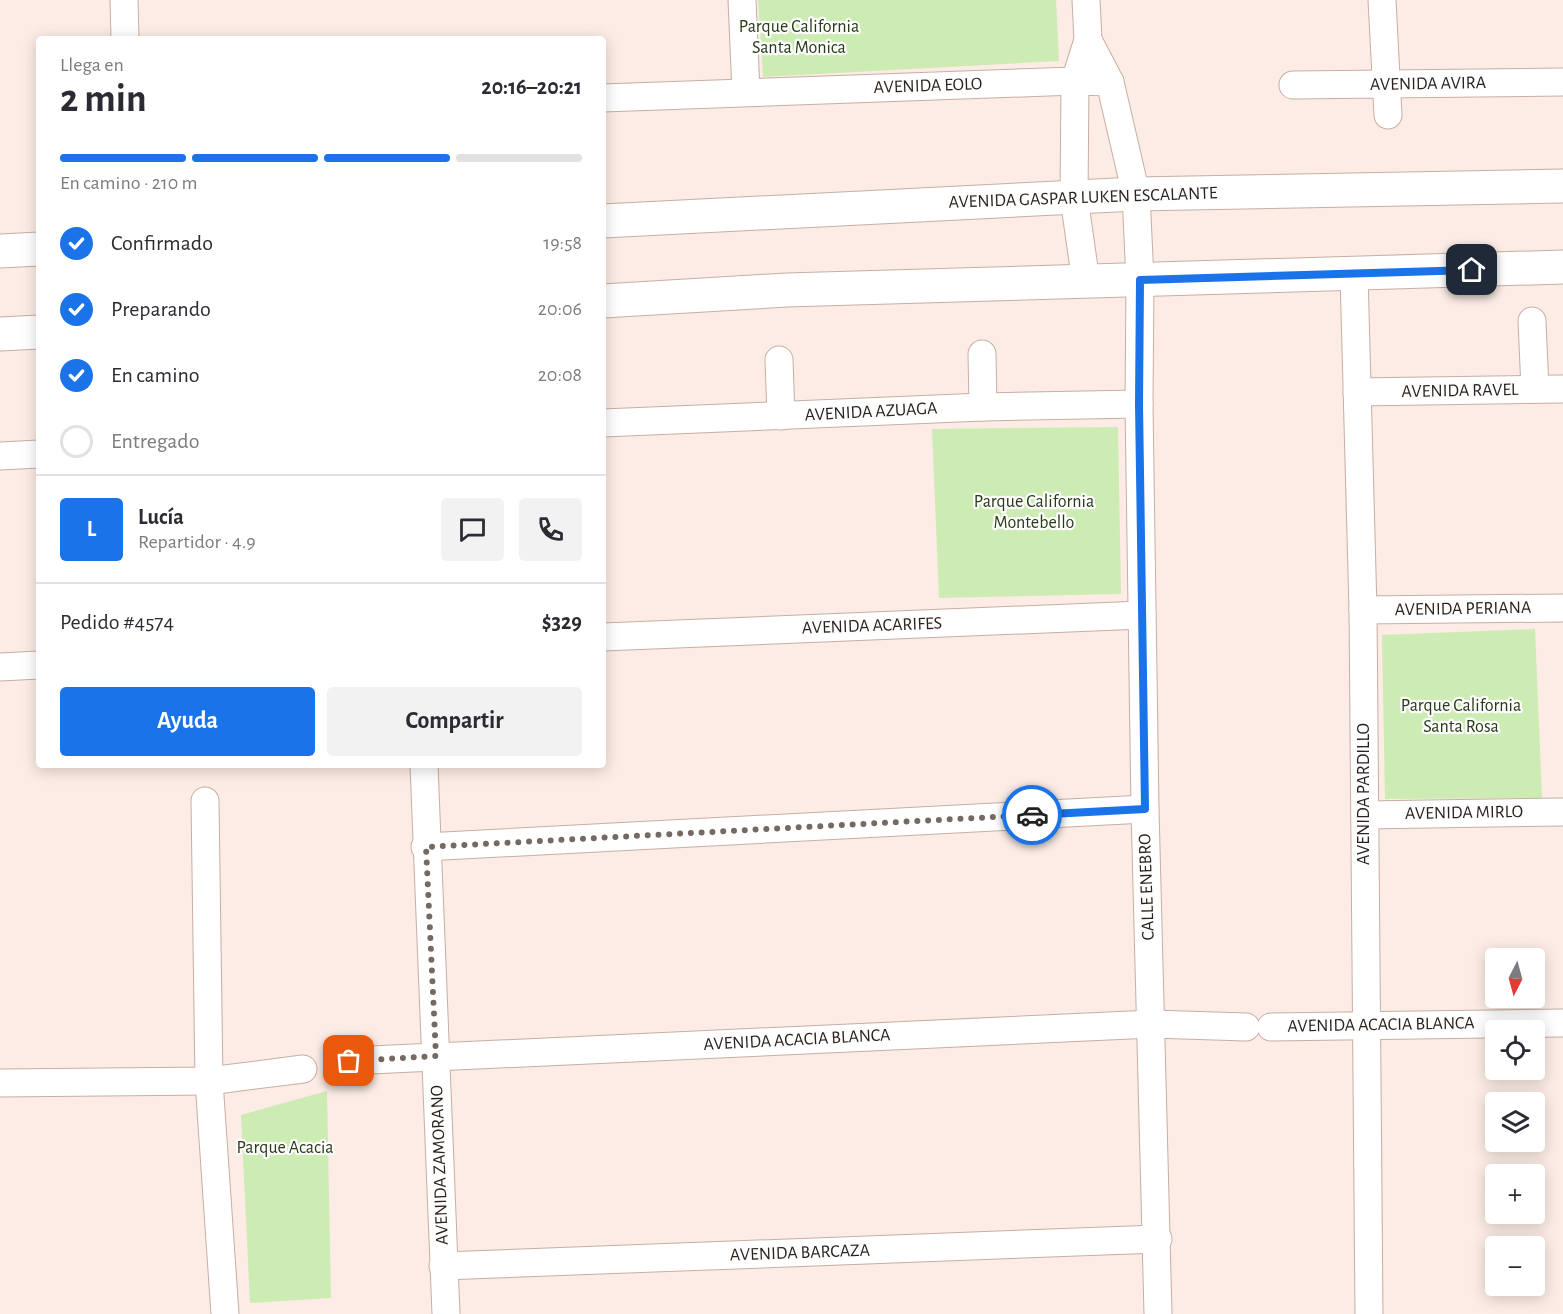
<!DOCTYPE html>
<html lang="es">
<head>
<meta charset="utf-8">
<style>
  :root { --surface:#fff; --page:#f2f2f3; --text:#2b2b33; --muted:#7c7c81; --line:#e1e1e2; --accent:#1a73e8 }
  body { margin:0; font-family:"Alegreya Sans",sans-serif; background:var(--page); color:var(--text); height:100vh; display:flex; flex-direction:column; font-size:22px; white-space:nowrap }
  * { box-sizing:border-box; margin:0 }
  p { font-size:20px; color:var(--muted) }
  .icon { flex:none; width:33px; height:33px; fill:none; stroke:currentColor; stroke-width:2; stroke-linecap:round; stroke-linejoin:round }
  .map { position:relative; flex:1; overflow:hidden }
  .details { position:absolute; left:36px; top:36px; width:570px; height:732px; display:flex; flex-direction:column; background:var(--surface); border-radius:6px; box-shadow:0 3px 15px #0003 }
  .details>* { flex:none }
  .needle { width:39px; rotate:186deg }
  .controls { position:absolute; left:1485px; top:948px; display:grid; gap:12px }
  .controls a { display:grid; place-items:center; width:60px; height:60px; border-radius:6px; background:var(--surface); box-shadow:0 3px 15px #0003; font-size:30px }
  .pin { position:absolute; display:grid; place-items:center; width:51px; height:51px; color:#fff; margin:-26px; border-radius:12px; box-shadow:0 3px 9px #0006 }
  .courier { position:absolute; display:grid; place-items:center; width:60px; height:60px; margin:-30px; border:4px solid #1a73e8; border-radius:50%; background:#fff; color:#222; box-shadow:0 2px 8px #0007 }
  .headline em { font-style:normal; font-weight:700 }
  .headline div { display:flex; flex-direction:column-reverse }
  .headline { display:flex; align-items:center; justify-content:space-between; height:102px; padding:0 24px }
  h1 { font-size:39px; font-weight:700; line-height:45px }
  .bar { display:grid; grid-template-columns:repeat(4,1fr); gap:9px 6px; align-content:center; height:72px; padding:0 24px }
  .bar i { height:8px; border-radius:4px; background:var(--line) }
  .bar .active { background:var(--accent) }
  .bar p { grid-column:span 4 }
  .line { display:flex; align-items:center; gap:15px; padding:0 24px; border-top:2px solid var(--line) }
  .line div { flex:1 }
  .round { display:grid; place-items:center; flex:none; width:63px; height:63px; border-radius:6px; background:var(--page) }
  ol { padding:0 24px; list-style:none }
  li { display:flex; align-items:center; gap:18px; height:66px }
  li p { margin-inline-start:auto }
  li .icon { padding:6px; border-radius:50%; background:var(--accent); color:#fff; stroke-width:4 }
  li:last-child { color:var(--muted) }
  li i { width:33px; height:33px; border:3px solid var(--line); border-radius:50% }
  .cta { display:flex; gap:12px; margin-top:auto; padding:12px 24px }
  .cta a { flex:1; height:69px; border-radius:6px; background:var(--accent); color:#fff; font-size:24px; font-weight:700; line-height:69px; text-align:center }
  .cta a+a { background:var(--page); color:var(--text) }
  .map>svg:first-child { display:block }
  .park { fill:#ccecb3 }
  .lines { fill:none; stroke-linecap:round; stroke-linejoin:round }
  .street-casing { stroke:#c7aea2; stroke-width:29 }
  .secondary-casing { stroke:#c7aea2; stroke-width:35 }
  .street { stroke:#fff; stroke-width:27 }
  .secondary { stroke:#fff; stroke-width:33 }
  .done { stroke:#746963; stroke-width:6; stroke-dasharray:0 10.8 }
  .route { stroke:#1a73e8; stroke-width:8 }
  .labels { text-anchor:middle; dominant-baseline:central; stroke-width:4.5; stroke-linejoin:round; paint-order:stroke }
  .park-label { font-size:18px; fill:#283b17; stroke:#fdfdfd }
  .street-label { font-size:18px; fill:#2b221d; stroke:#fdfdfd }
</style>
</head>
<body>
<div class="map">
<svg width="1563" height="1314" viewBox="0 0 1563 1314">
  <rect width="100%" height="100%" fill="#fcece5"/>
  <g class="park">
    <path d="M758,0H1056L1059,61L763,77Z"/>
    <path d="M1118,427L1121,594L939,598L932,429Z"/>
    <path d="M1535,629L1542,798L1385,799L1382,635Z"/>
    <path d="M327,1091L331,1298L250,1303L241,1115Z"/>
  </g>
  <g class="lines">
    <defs>
      <g id="street">
        <path d="M124,0L125,39"/>
        <path d="M742,0L746,92"/>
        <path d="M1382,0L1388,115"/>
        <path d="M1088,40L1110,82L1136,194L1140,280L1139,404L1145,809L1158,1314"/>
        <path d="M1293,85L1563,82"/>
        <path d="M603,98L1075,81L1110,82"/>
        <path d="M1354,274L1363,610L1369,1314"/>
        <path d="M1086,282L1074,198L1075,81L1088,40L1086,0"/>
        <path d="M1532,321L1535,389"/>
        <path d="M982,354L983,407"/>
        <path d="M779,360L781,416"/>
        <path d="M1357,392L1563,389"/>
        <path d="M603,423L983,407L1139,404"/>
        <path d="M0,456L39,454"/>
        <path d="M1363,610L1563,608"/>
        <path d="M603,637L1142,615"/>
        <path d="M0,667L39,665"/>
        <path d="M424,765L446,1314"/>
        <path d="M205,801L209,1081L225,1314"/>
        <path d="M1365,815L1563,812"/>
        <path d="M425,847L1145,809"/>
        <path d="M1271,1027L1563,1023"/>
        <path d="M349,1061L1152,1024L1246,1027"/>
        <path d="M0,1083L209,1081L303,1069"/>
        <path d="M443,1266L1158,1239"/>
      </g>
      <g id="secondary">
        <path d="M603,221L1136,194L1563,186"/>
        <path d="M0,251L39,249"/>
        <path d="M603,301L787,290L1563,267"/>
        <path d="M0,334L39,332"/>
      </g>
    </defs>
    <use href="#street" class="street-casing"/>
    <use href="#secondary" class="secondary-casing"/>
    <use href="#street" class="street"/>
    <use href="#secondary" class="secondary"/>
  </g>
  <g class="lines">
    <path class="done" d="M349,1061L436,1056L426,847L1032,815"/>
    <path class="route" d="M1032,815L1145,809L1139,404L1140,280L1472,270"/>
  </g>
  <g class="labels">
    <g class="park-label">
      <text x="799" y="27">Parque California<tspan x="799" dy="21">Santa Monica</tspan></text>
      <text x="1034" y="502">Parque California<tspan x="1034" dy="21">Montebello</tspan></text>
      <text x="1461" y="706">Parque California<tspan x="1461" dy="21">Santa Rosa</tspan></text>
      <text x="285" y="1148">Parque Acacia</text>
    </g>
    <g class="street-label">
      <text transform="translate(1428 84) rotate(-1)">AVENIDA AVIRA</text>
      <text transform="translate(928 86) rotate(-2)">AVENIDA EOLO</text>
      <text transform="translate(1083 198) rotate(-2)">AVENIDA GASPAR LUKEN ESCALANTE</text>
      <text transform="translate(1460 391) rotate(-1)">AVENIDA RAVEL</text>
      <text transform="translate(871 412) rotate(-3)">AVENIDA AZUAGA</text>
      <text transform="translate(1463 609) rotate(-1)">AVENIDA PERIANA</text>
      <text transform="translate(872 626) rotate(-2)">AVENIDA ACARIFES</text>
      <text transform="translate(1364 794) rotate(-90)">AVENIDA PARDILLO</text>
      <text transform="translate(1464 813) rotate(-1)">AVENIDA MIRLO</text>
      <text transform="translate(1147 887) rotate(-92)">CALLE ENEBRO</text>
      <text transform="translate(1381 1025) rotate(-1)">AVENIDA ACACIA BLANCA</text>
      <text transform="translate(797 1040) rotate(-3)">AVENIDA ACACIA BLANCA</text>
      <text transform="translate(440 1165) rotate(-92)">AVENIDA ZAMORANO</text>
      <text transform="translate(800 1253) rotate(-2)">AVENIDA BARCAZA</text>
    </g>
  </g>
</svg>
<div class="controls">
<a><svg class="needle" viewBox="-14 -14 28 28"><path d="M0-13l5 13h-10z" fill="#e53935"/><path d="M0 13l5-13h-10z" fill="#7c7c81"/></svg></a>
<a><svg class="icon" aria-label="locate" viewBox="0 0 24 24"><circle cx="12" cy="12" r="6"/><path d="M12 2v4M12 18v4M2 12h4M18 12h4"/></svg></a>
<a><svg class="icon" aria-label="layers" viewBox="0 0 24 24"><path d="M12 4l9 5-9 5-9-5zM3 14l9 5 9-5"/></svg></a>
<a>+</a>
<a>−</a>
</div>
<div class="pin" style="left:349px;top:1061px;background:#ea580c"><svg class="icon" aria-label="bag" viewBox="0 0 24 24"><path d="M5 8h14l-1 12H6zM9 8a3 3 0 0 1 6 0"/></svg></div>
<div class="pin" style="left:1472px;top:270px;background:#1f2937"><svg class="icon" aria-label="home" viewBox="0 0 24 24"><path d="M3 11l9-7 9 7M6 9v11h12V9"/></svg></div>
<div class="courier" style="left:1032px;top:815px"><svg class="icon" aria-label="car" viewBox="0 0 24 24"><path d="M5 17H2v-5l4-1 3-4h7l3 4 3 1v5h-3M9 17h6M6 11h13"/><circle cx="7" cy="17" r="2"/><circle cx="17" cy="17" r="2"/></svg></div>
<section class="details">
<div class="headline"><div><h1>2 min</h1><p>Llega en</p></div><em>20:16–20:21</em></div>
<div class="bar"><i class="active"></i><i class="active"></i><i class="active"></i><i></i><p>En camino · 210 m</p></div>
<ol>
<li><svg class="icon" aria-label="check" viewBox="0 0 24 24"><path d="M5 12l5 5 9-10"/></svg>Confirmado<p>19:58</p></li>
<li><svg class="icon" aria-label="check" viewBox="0 0 24 24"><path d="M5 12l5 5 9-10"/></svg>Preparando<p>20:06</p></li>
<li><svg class="icon" aria-label="check" viewBox="0 0 24 24"><path d="M5 12l5 5 9-10"/></svg>En camino<p>20:08</p></li>
<li><i></i>Entregado</li>
</ol>
<div class="line" style="height:108px"><b class="round" style="background:var(--accent);color:#fff">L</b><div><b>Lucía</b><p>Repartidor · 4.9</p></div><a class="round"><svg class="icon" aria-label="chat" viewBox="0 0 24 24"><path d="M4 5h16v11H9l-5 4z"/></svg></a><a class="round"><svg class="icon" aria-label="phone" viewBox="0 0 24 24"><path d="M5 4h4l2 5-3 2q2 4 5 5l2-3 5 2v4C11 20 4 13 5 4z"/></svg></a></div>
<div class="line" style="height:78px"><div>Pedido #4574</div><b>$329</b></div>
<div class="cta"><a>Ayuda</a><a>Compartir</a></div>
</section>
</div>
</body>
</html>
